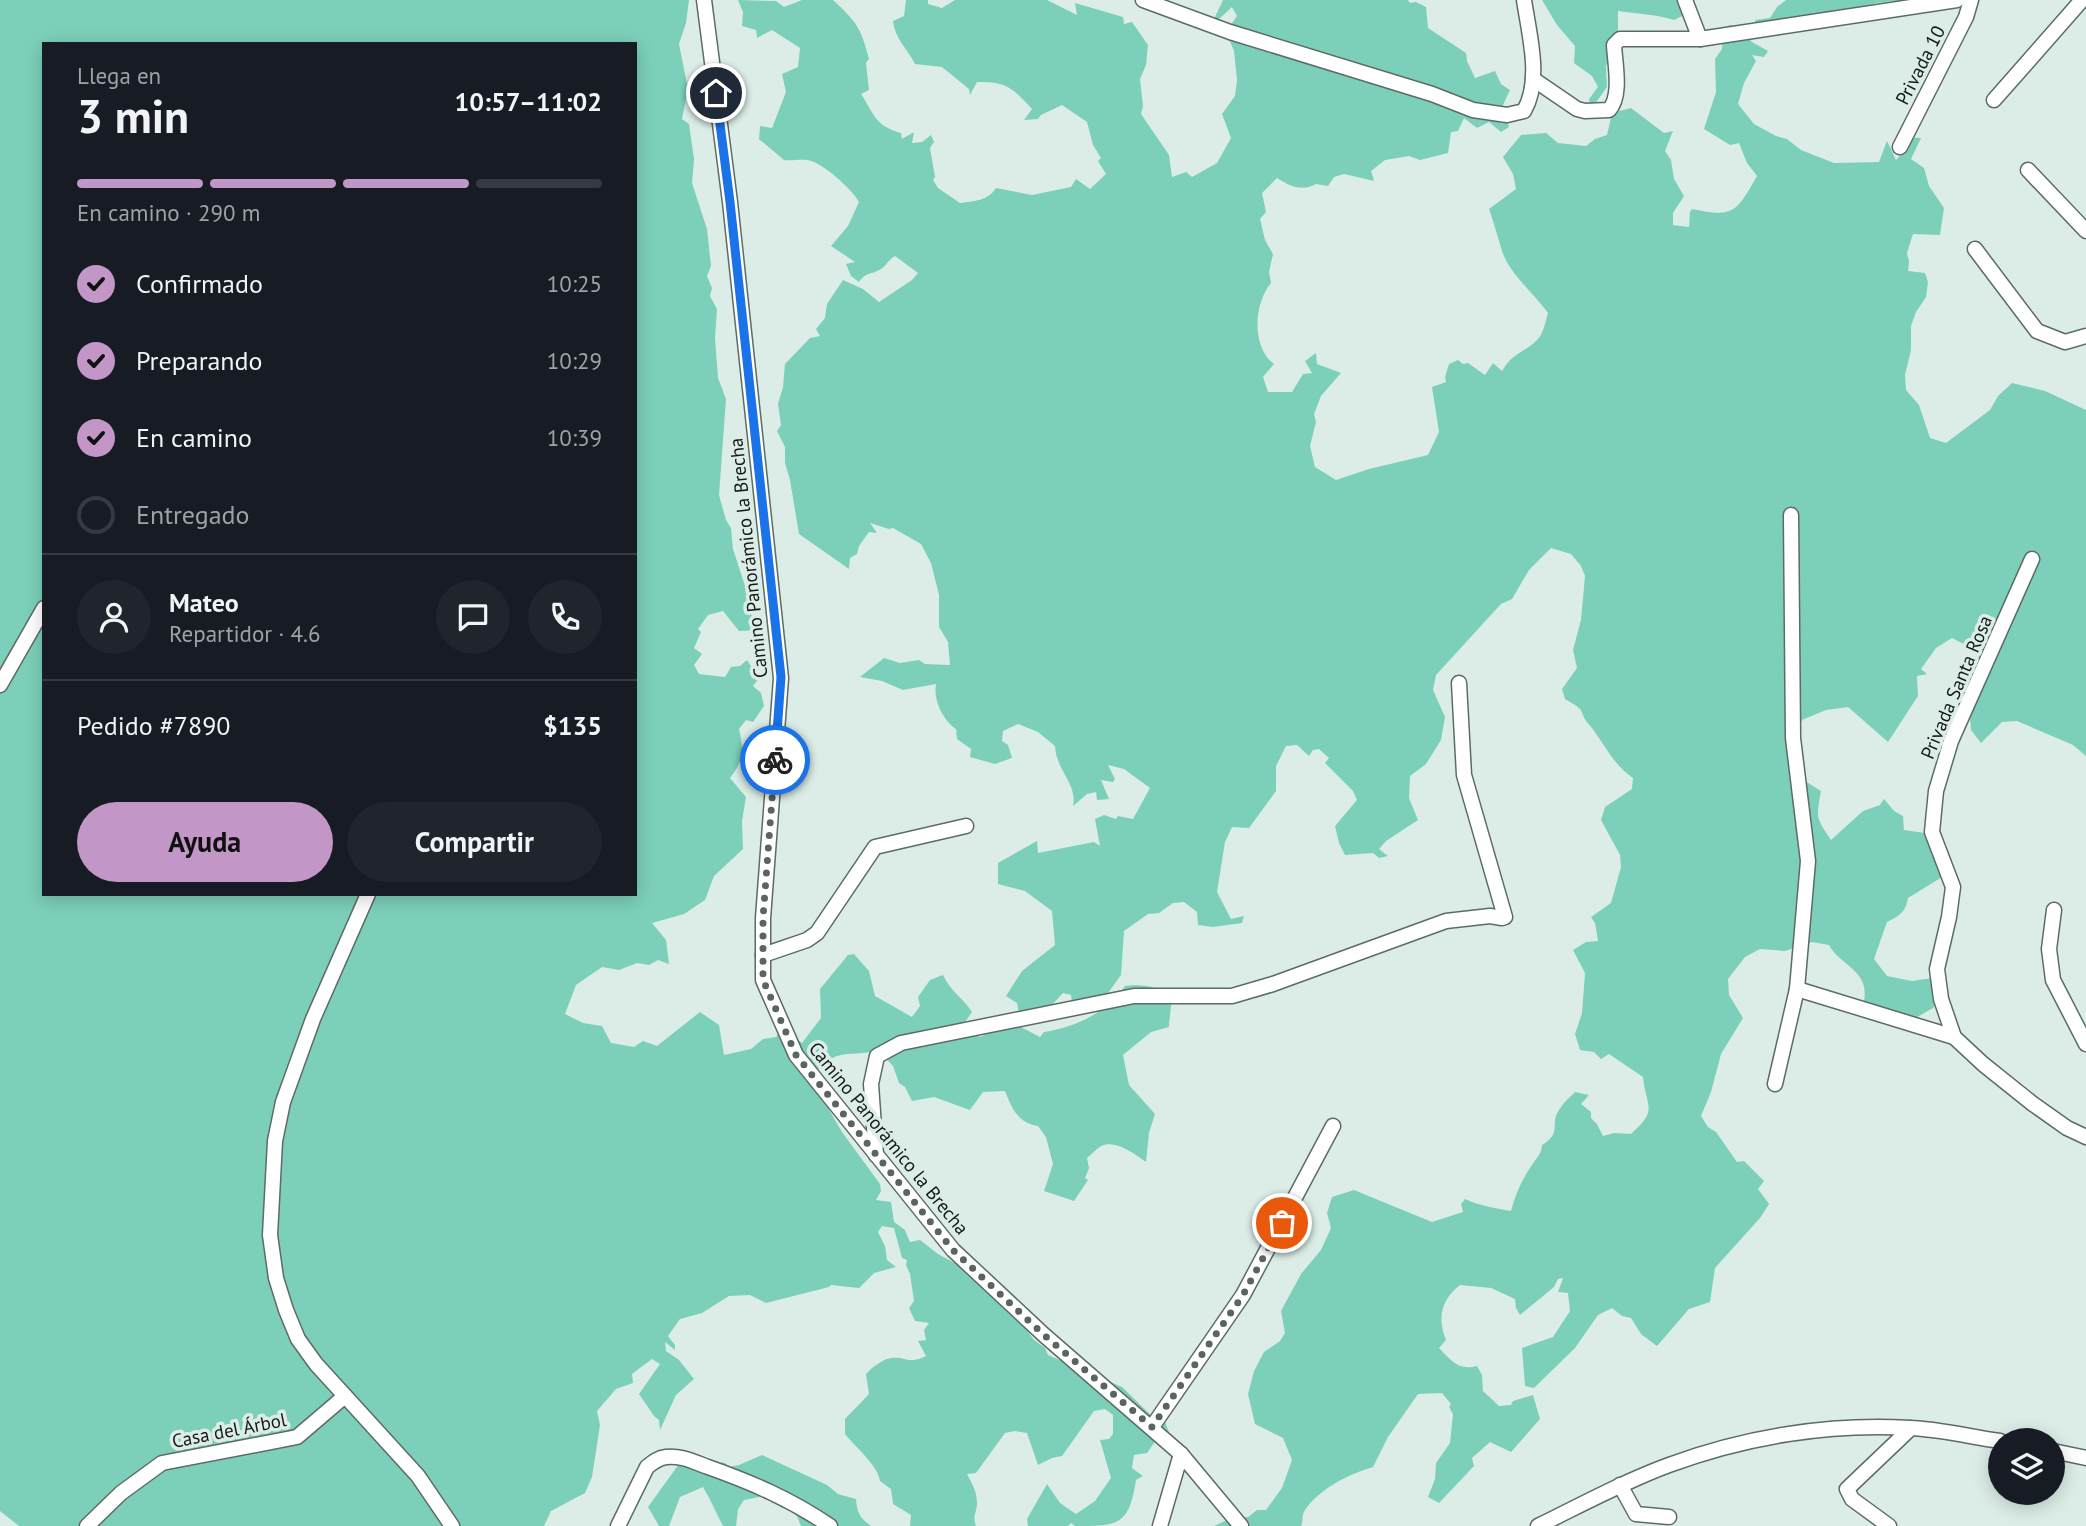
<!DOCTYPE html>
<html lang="es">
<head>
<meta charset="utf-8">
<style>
  :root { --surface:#171b24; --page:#20242c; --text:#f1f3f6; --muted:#9ea1a6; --line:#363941; --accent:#c297c8 }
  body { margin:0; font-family:"PT Sans",sans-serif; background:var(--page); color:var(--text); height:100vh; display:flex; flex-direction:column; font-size:26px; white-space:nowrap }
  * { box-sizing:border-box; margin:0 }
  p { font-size:23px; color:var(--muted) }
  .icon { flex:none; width:38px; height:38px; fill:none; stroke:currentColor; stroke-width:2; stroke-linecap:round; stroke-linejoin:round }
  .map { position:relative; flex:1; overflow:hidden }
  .details { position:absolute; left:42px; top:42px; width:595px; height:854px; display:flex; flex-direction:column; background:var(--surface); border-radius:0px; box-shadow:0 4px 18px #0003 }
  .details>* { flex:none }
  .controls { position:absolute; left:1988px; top:1428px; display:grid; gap:14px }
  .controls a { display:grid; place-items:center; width:77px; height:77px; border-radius:50%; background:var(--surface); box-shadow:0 4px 18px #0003; font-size:35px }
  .pin { position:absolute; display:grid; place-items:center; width:60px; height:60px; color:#fff; margin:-30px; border:4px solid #fff; border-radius:50%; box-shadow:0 2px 7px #0007 }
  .courier { position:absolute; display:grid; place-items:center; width:70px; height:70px; margin:-35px; border:5px solid #1a73e8; border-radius:50%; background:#fff; color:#222; box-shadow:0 2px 9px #0007 }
  .summary em { font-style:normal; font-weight:700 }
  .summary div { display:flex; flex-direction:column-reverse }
  .summary { display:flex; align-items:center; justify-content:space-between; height:119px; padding:0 35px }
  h1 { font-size:46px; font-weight:700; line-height:52px }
  .bar { display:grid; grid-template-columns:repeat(4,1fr); gap:10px 7px; align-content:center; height:84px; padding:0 35px }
  .bar i { height:9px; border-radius:5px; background:var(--line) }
  .bar .current { background:var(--accent) }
  .bar p { grid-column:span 4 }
  .line { display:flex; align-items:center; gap:18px; padding:0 35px; border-top:2px solid var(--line) }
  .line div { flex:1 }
  .round { display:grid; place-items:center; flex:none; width:74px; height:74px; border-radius:37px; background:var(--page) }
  ol { padding:0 35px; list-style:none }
  li { display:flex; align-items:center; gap:21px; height:77px }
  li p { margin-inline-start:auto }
  li .icon { padding:7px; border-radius:50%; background:var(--accent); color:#111; stroke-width:4 }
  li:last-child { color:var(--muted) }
  li i { width:38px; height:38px; border:4px solid var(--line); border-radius:50% }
  .primary-button { display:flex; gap:14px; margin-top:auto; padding:14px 35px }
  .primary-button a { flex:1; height:80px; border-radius:42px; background:var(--accent); color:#111; font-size:28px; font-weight:700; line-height:80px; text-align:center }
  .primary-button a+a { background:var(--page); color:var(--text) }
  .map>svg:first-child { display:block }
  .green { fill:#7cd0ba; fill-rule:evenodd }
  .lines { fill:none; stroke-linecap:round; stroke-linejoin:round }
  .minor-casing { stroke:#5d6b67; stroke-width:17 }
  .minor { stroke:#fff; stroke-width:14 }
  .done { stroke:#5a6461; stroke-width:7; stroke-dasharray:0 12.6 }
  .route { stroke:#1a73e8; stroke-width:9 }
  .labels { text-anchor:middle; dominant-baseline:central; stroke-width:7; stroke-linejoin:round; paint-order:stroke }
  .street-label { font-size:19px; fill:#141a18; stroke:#dcede8 }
</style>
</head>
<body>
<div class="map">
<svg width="2086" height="1526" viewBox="0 0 2086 1526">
  <rect width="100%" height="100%" fill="#dcede8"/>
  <g class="green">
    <path d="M0,0H689L686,23L679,44L688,89L682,119L689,124L694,159L692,183L707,229L711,266L707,276L712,288L710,296L717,309L715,338L718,378L726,399L719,495L726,520L731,528L733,549L749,598L750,613L763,630L739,631L723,611L708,615L698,629L701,632L694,648L702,654L694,665L699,674L725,677L731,667L740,666L747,660L759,678L753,686L761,693L764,706L753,722L746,720L739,729C744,751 744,760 730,778L746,797L742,821L743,849L714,876L705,900L684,914L652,923L666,940L669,964L658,960L649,965L637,963L619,970L602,967L576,985L565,1014L583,1023L602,1026L611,1043L634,1047L643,1041L657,1046L700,1012L719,1025L724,1055L751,1049L763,1039L776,1037L780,1031L791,1034L802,1043L821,1018L820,989L848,955L854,954L869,971L875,996L912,1017L920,1006L918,997L930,980L943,975C950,991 963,998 972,1012L963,1025L980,1037L994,1030L997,1032L1017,1025L1040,1037L1044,1032C1076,1027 1106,1013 1125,986C1138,984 1168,985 1171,1004C1171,1010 1169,1020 1169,1027L1151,1032L1123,1055L1129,1085L1155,1114L1149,1133L1146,1162C1135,1154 1115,1139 1101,1146C1096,1149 1091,1155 1087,1158L1089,1168L1085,1178L1088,1180L1074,1201L1044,1191L1053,1164L1046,1137L1038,1126C1018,1123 1012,1109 1005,1091L983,1092L970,1110L934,1097L912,1101L905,1087L899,1083L893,1066L879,1051C844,1057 833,1047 811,1079L842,1132L880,1184L881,1191L876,1200L891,1202L894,1222L905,1230L910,1242L920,1240L938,1254L966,1269L989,1295L1015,1314L1034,1340L1045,1348L1048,1355L1122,1387L1157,1421L1165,1422L1171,1438L1159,1436L1147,1453L1134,1455L1132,1468L1143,1476L1136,1480C1129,1526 1118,1526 1075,1526L1071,1523L1068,1526H1028L1027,1519L1047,1484L1060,1503L1076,1514L1095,1501L1111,1478L1100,1440L1109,1439L1113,1434V1415L1105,1409L1094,1411L1062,1456L1052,1458L1038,1465L1027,1433L1015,1431L1005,1433L976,1473L967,1474C972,1483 977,1492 977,1503C977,1512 972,1517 976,1526H910L911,1515L893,1504L891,1489L880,1481C878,1465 855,1447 845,1434V1419L869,1394L866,1374C871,1368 883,1359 891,1358C907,1356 907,1365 926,1356L918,1341L926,1340L924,1330L929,1323L915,1321L909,1308L914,1301L910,1274L906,1265L907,1260L902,1258L894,1228L882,1226L878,1232L885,1246L887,1260L896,1267L874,1273L859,1288L831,1285L829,1287L766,1303L750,1295L729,1296L702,1313L680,1319L668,1336L675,1345V1350L665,1342L666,1351L679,1360L694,1379L676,1395L660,1430L659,1420L654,1416L639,1394L660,1364L652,1359L632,1374L633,1383L616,1389L597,1411L600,1425L592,1477L585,1493L551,1511L544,1526H19L0,1511ZM44,44H635V894H44Z"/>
    <path d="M738,0L776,1L784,7L802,0H833C857,22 861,28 869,59L866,63L869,90L861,94C875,115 874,125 901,133L902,139L914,132L912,143L922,142L931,135L934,142L930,148L935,177L933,180L938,188L960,203C974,201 988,201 996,188L1032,195L1071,187L1076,179L1090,189L1106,174L1098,161L1101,158L1093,145L1087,122L1062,105L1041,115L1038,119L1024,120L1032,109C1012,88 1007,81 977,82L970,95L969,89L942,67L915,64C907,48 895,39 893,21L904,16L906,0H928V4L942,8L955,0H1047L1077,15L1075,3L1123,17L1124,24L1132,22L1148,45L1146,65L1140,79L1143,106L1141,114L1169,155L1172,177L1186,172L1192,177L1217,163L1231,138L1222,114L1235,96L1237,80L1234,51L1226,32L1237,16L1232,7L1219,19H1214L1223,0H1408L1410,3L1416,2L1426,7L1428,28L1466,53L1467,61L1475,78L1495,71L1501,84L1510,90L1503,105L1509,127L1501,132L1489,122L1477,128L1464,118L1458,131L1451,132L1448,153L1420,160L1409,156L1385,160L1371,171L1374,181L1344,174L1334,177L1328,186L1316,184C1301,192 1290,186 1277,178L1262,193L1266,212L1260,219L1265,240L1273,254L1269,272L1271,283C1254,303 1251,347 1274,364L1263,377L1268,392H1292L1303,374L1312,373L1305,361L1316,353L1317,364L1341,373L1321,396L1314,414L1316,422L1310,446L1315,467L1336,480L1369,469L1428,455L1439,432L1432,387L1446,382L1445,377L1449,364L1458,360L1463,364L1468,363L1485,375L1493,363L1502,371C1513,352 1524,353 1537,340C1544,333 1545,322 1548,313C1534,293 1510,275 1502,251C1498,238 1494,223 1489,209L1516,189L1513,174L1503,157L1521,135L1546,133L1558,143L1586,146L1595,139L1607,135L1612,113L1631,108L1664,133L1673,131L1665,151L1671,160L1674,179L1684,196L1673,213V225L1689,227L1690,212L1692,209C1735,218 1736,212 1757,176L1747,163L1739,143L1730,145L1704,129L1716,92L1715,59L1722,49L1723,35L1729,25L1738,26L1752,42L1768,51L1764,57L1752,55L1756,61L1744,83L1738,104L1754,124L1776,136L1787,139L1801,150L1834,163L1879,162L1887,141L1896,160L1906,149L1907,137L1921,138L1911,159L1924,168L1929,186L1944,208L1940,235L1913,234L1907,253L1909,262L1908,271L1925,273L1928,282L1926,297L1916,312L1911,326V350L1905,375L1906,390L1919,405L1930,438L1946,443L1990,410L1998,396L2012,383L2045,391L2086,410V756L2073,745L2017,721L2002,722L1981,743L1971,730L1970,718L1964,709L1977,689L1983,688L1986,677L1983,654L1952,638L1936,648L1921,669L1927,674L1917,676L1918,696L1888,742L1848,707L1826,710L1802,720L1794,739L1805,781L1821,791C1816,819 1816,817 1831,840L1863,811L1880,805L1884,799L1894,811L1903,816L1904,830L1925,833L1950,857L1947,874L1908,898C1906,912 1899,916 1887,922L1874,959L1887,976L1912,981L1932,978L1940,997L1933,1008L1900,1027L1864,1001C1870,970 1840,966 1829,945L1812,942L1785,951L1760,949L1745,957L1728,979L1729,995L1743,1018L1721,1054L1711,1092L1701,1116L1708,1127L1716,1132L1737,1162L1744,1161L1764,1181L1758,1189L1769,1204L1760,1218L1715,1268L1710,1302L1689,1309L1657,1346L1641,1334L1631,1318L1622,1316L1612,1308L1598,1315L1575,1348L1534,1388L1525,1386L1522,1348L1553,1337L1570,1311L1568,1293L1558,1292L1563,1278L1558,1279L1554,1287L1520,1315L1516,1308L1515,1299L1491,1288L1460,1285C1441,1300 1437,1318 1446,1340L1439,1348C1451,1360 1458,1371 1477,1366L1482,1375L1483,1391L1499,1406L1511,1405L1513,1401L1533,1395L1540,1419L1511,1452L1490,1442L1472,1458L1474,1466L1439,1503L1428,1497L1435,1479L1436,1463L1450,1443L1453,1414L1449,1407L1451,1404L1442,1393L1418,1394L1388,1437L1373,1467C1349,1474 1319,1489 1305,1510C1301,1516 1304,1520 1301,1526H1214L1231,1518L1248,1517L1257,1510H1266L1282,1488L1292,1460L1283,1438L1255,1424L1248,1394L1254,1371L1264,1352L1280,1341L1285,1333L1281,1311L1301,1274L1321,1250L1331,1228L1327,1213L1332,1197L1354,1190L1432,1222L1463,1212L1461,1204L1465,1199C1481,1206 1494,1208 1511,1211C1515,1195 1522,1179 1532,1165C1537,1157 1541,1155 1542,1145C1563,1132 1549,1125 1559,1110C1563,1103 1570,1097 1575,1092L1589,1095L1581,1104L1591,1112V1118L1597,1124L1603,1136L1614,1133L1631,1134C1659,1109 1646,1108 1643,1077L1609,1054L1601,1059L1594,1052L1580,1050L1575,1034L1582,1013L1585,973L1573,950L1586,942L1598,941L1595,923L1591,917L1611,903L1621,867L1620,855L1601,820L1605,807L1632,789L1633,778C1611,763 1603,740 1587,722C1583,718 1583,712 1579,708C1575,704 1569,702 1565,699L1562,689L1577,668L1573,650L1581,620L1585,576L1581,566L1571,554L1551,548L1529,570L1512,599L1501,604L1436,675L1433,690L1445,717L1441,740L1426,764L1410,776L1409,798L1418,820L1386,841L1379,849L1388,856L1379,858L1373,853L1345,855L1339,843L1335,826L1357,800L1353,791L1325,763L1329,758L1319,749L1313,750L1309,756L1297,745L1286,746L1276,766V791L1249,828L1232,827L1225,842L1217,892L1231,919L1244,916L1242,923L1213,927L1198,925L1197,912L1184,902L1173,903L1159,913L1148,914L1124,931L1121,975L1103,1000L1097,1001L1081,1015L1073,1010L1071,995L1063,993L1048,1009L1045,1006L1038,1010L1019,1014L1017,1003L1006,996L1022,971L1055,945L1052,911L1025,891L998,884V863L1037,841L1038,853L1094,842L1100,846L1095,819L1104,815L1116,819L1118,816L1133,819L1150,788L1124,769L1108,765L1115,779L1113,782L1101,780L1109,799L1097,800L1096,792L1087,794L1073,806C1078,785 1056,770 1055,746L1038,732L1018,724L1003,731L1002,741L1008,745L1012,758L995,764L970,757L971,749L957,739L956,729C943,720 933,700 936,684L903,690L882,681L860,677L884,658L900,663L919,660L925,664L950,665L948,642L939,627V595L931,563L921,544L893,528L889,529L870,523L877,533L869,532L859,546L857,554L850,558L849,569L799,534L790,480L785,463V447L777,431L781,425L778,404L783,387L785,364L810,338L820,336L816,329L825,318L827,304L843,280L863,289L879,302L912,280L918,273L895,256C888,260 887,265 881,269C871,275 866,272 859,282L851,276L846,264L855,262L831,246L848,226L859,202C853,190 821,161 807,160C800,159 792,161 784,160L759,139L760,126L772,128L786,92L782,74L798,67L800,48L772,30L757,38L756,30L742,26L743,12Z"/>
    <path d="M1542,0H1691L1686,14L1674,20C1655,14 1637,14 1618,11V30L1606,66L1607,87L1590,111L1589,99L1598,87L1592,76L1574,63L1575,46L1557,25Z"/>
    <path d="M1786,0H1941L1912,9L1893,1L1877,3L1776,28L1770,36L1760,34L1755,20L1770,18L1777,7Z"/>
    <path d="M762,1455L827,1485L838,1494L856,1499C857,1513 860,1518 871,1526H801L794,1509L778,1493L744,1500L738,1509L736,1526H723C716,1513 711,1500 703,1487L680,1497L669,1526H659L648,1507L684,1457L725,1463L729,1467L739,1465Z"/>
  </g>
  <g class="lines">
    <defs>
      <g id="minor">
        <path d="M704,0L730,202L781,678L763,918V980L796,1055L953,1250L1044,1335L1181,1454L1241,1526"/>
        <path d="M1143,0L1230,32L1432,94L1473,110L1507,115L1524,111C1542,80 1529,34 1524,0"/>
        <path d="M1685,0L1700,39"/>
        <path d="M1533,79L1577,109L1585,111L1609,110C1622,96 1615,64 1614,45L1620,39H1700L1957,0"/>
        <path d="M1994,100L2082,0"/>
        <path d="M1900,147L1966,17L1971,0"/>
        <path d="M2028,170L2086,231"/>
        <path d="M1975,249L2037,331L2065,342L2086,336"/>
        <path d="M2032,559L1951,741L1936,791L1932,832L1953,887L1949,917L1937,969L1941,999L1954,1037L1983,1064L2033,1104L2067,1128L2086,1137"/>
        <path d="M0,685L44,608"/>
        <path d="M368,894L313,1019L283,1102L275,1141L270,1235L276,1278L286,1310L298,1339L316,1364L418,1476L452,1526"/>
        <path d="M2054,910L2049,949L2053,980L2086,1044"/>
        <path d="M763,955L807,940L817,933L875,847L966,826"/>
        <path d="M1797,989L1954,1037"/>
        <path d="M1775,1084L1797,989L1808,861L1793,738L1791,515"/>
        <path d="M876,1155L871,1084L877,1056L901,1043L1134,996H1232L1273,984L1446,921L1490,916L1502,918L1505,917L1464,775L1459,683"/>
        <path d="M1152,1427L1243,1295L1333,1126"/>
        <path d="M2053,1451L2086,1458"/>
        <path d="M1620,1485L1636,1514L1669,1517"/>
        <path d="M87,1526L121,1493L162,1463L297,1437L345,1396"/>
        <path d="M618,1526L647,1467C653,1462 658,1458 666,1457C680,1455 694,1462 708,1467C753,1483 790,1499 830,1526"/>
        <path d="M1160,1526L1181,1454"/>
        <path d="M1538,1526C1581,1505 1623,1482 1669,1465C1745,1437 1829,1423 1910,1428C1940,1429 1971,1437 2000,1441"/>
        <path d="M1889,1526L1852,1499L1847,1489L1911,1428"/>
      </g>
    </defs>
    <use href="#minor" class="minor-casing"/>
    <use href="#minor" class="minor"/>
  </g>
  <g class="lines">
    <path class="done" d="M775,760L763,918V980L796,1055L953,1250L1044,1335L1152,1427L1243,1295L1282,1223"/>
    <path class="route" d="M716,93L730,202L781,677L775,760"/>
  </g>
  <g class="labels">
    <g class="street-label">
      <text transform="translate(1920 65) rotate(-63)">Privada 10</text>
      <text transform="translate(748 558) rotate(-96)">Camino Panorámico la Brecha</text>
      <text transform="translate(1956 687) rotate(-67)">Privada Santa Rosa</text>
      <text transform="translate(889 1138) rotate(51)">Camino Panorámico la Brecha</text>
      <text transform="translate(229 1430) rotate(-11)">Casa del Árbol</text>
    </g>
  </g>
</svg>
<div class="controls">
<a><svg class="icon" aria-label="layers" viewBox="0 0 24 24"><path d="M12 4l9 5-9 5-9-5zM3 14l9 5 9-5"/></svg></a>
</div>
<div class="pin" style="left:1282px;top:1223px;background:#ea580c"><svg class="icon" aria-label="bag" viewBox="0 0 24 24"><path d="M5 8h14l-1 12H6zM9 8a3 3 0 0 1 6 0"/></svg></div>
<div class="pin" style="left:716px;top:93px;background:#1f2937"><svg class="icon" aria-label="home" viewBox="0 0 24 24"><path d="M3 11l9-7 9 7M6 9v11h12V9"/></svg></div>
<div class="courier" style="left:775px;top:760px"><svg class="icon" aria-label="bike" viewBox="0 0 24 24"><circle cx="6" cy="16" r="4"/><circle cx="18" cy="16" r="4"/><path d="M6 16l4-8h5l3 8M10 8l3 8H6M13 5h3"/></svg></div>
<section class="details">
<div class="summary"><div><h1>3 min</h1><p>Llega en</p></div><em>10:57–11:02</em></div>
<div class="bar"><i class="current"></i><i class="current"></i><i class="current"></i><i></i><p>En camino · 290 m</p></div>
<ol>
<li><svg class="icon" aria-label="check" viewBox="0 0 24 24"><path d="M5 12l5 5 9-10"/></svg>Confirmado<p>10:25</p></li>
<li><svg class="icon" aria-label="check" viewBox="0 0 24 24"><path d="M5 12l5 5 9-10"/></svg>Preparando<p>10:29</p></li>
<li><svg class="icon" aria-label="check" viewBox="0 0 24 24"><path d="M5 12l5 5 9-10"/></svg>En camino<p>10:39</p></li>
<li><i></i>Entregado</li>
</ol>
<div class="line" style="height:126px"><a class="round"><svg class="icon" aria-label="person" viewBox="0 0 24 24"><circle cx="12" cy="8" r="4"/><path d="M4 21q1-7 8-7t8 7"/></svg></a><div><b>Mateo</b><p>Repartidor · 4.6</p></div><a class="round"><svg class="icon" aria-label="chat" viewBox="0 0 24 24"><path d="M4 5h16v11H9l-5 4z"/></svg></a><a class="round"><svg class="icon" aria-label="phone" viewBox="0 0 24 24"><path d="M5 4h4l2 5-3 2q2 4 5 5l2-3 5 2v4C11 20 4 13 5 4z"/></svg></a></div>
<div class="line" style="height:91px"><div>Pedido #7890</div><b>$135</b></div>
<div class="primary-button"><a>Ayuda</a><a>Compartir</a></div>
</section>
</div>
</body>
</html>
